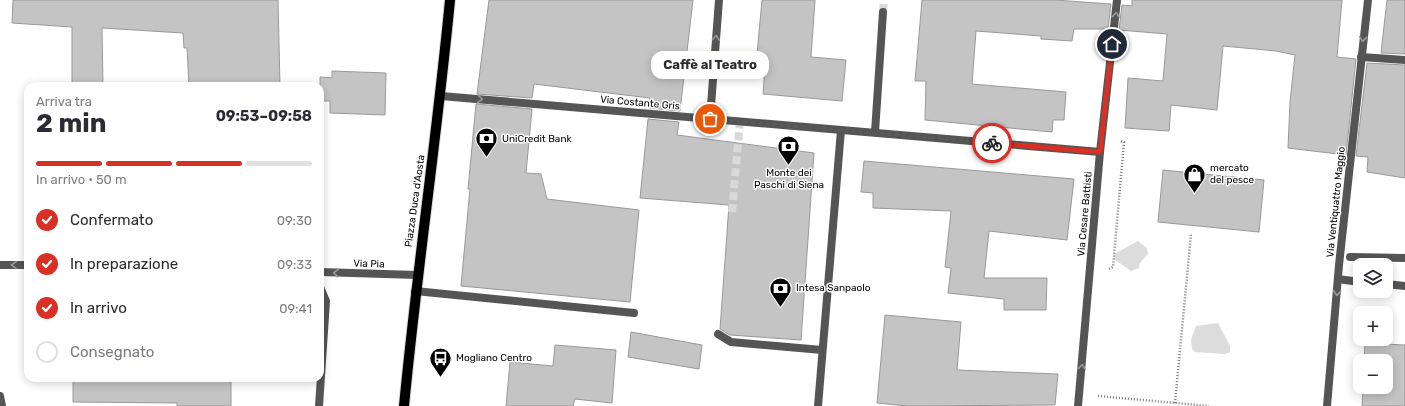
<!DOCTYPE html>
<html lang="it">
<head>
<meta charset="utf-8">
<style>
  :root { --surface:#fff; --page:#f7f7f7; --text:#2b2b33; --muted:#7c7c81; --line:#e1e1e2; --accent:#d93025 }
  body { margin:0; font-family:Rubik,sans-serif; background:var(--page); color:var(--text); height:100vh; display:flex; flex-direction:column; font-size:15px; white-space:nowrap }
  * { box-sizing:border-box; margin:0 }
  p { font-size:13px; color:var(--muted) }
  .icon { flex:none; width:22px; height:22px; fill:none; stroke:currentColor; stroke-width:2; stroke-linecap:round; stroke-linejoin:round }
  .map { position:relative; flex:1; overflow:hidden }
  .details { position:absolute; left:24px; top:82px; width:300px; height:300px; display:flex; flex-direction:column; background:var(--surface); border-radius:12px; box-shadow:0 2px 10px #0003 }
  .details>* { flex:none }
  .buttons { position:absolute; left:1353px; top:258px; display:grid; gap:8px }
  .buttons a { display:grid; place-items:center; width:40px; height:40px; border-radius:8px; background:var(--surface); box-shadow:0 2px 10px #0003; font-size:20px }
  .pin { position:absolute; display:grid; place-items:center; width:34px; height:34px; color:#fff; margin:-17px; border:2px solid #fff; border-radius:50%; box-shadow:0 1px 4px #0007 }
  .courier { position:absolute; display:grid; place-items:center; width:40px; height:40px; margin:-20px; border:3px solid #d93025; border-radius:50%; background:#fff; color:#222; box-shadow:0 1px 5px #0007 }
  .bubble { position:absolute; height:28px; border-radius:12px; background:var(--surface); box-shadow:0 2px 10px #0003; font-size:13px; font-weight:700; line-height:28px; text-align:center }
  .head em { font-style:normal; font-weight:700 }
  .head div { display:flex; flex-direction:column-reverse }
  .head { display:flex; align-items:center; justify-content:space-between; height:68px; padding:0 12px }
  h1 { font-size:26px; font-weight:700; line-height:30px }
  .bar { display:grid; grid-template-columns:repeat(4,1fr); gap:6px 4px; align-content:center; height:48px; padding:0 12px }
  .bar i { height:5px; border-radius:3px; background:var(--line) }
  .bar .selected { background:var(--accent) }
  .bar p { grid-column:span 4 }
  ol { padding:0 12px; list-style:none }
  li { display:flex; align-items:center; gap:12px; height:44px }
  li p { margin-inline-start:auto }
  li .icon { padding:4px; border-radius:50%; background:var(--accent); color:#fff; stroke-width:4 }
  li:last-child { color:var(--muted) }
  li i { width:22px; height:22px; border:2px solid var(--line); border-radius:50% }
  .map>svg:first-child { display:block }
  .grass { fill:#dcdcdc }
  .building { fill:#c4c4c4; stroke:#999 }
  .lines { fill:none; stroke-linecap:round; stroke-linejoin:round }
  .street-tunnel { stroke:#d9d9d9; stroke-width:8; stroke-dasharray:8 4; stroke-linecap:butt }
  .primary-casing { stroke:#dbdbdb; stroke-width:12 }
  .path { stroke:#777; stroke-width:2.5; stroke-dasharray:1 2; stroke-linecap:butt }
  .lane { stroke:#555; stroke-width:8 }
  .street { stroke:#555; stroke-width:8 }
  .primary { stroke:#000; stroke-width:10 }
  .oneway { stroke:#999 }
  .done { stroke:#595959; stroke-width:4; stroke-dasharray:0 7.2 }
  .route { stroke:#d93025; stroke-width:5 }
  .labels { text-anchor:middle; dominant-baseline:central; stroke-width:3; stroke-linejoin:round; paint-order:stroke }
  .street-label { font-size:10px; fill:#000; stroke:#fff }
  .poi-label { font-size:10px; fill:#000; stroke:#fff; text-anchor:start }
</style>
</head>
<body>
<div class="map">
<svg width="1405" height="406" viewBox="0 0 1405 406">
  <rect width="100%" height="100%" fill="#fff"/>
  <g class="grass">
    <path d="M1138,241L1147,248L1148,254L1139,264V268L1131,271L1114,259V254Z"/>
    <path d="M1218,323L1230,346V352L1225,354L1195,352L1192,349L1191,340L1196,326Z"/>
  </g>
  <g class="building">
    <path d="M13,0H278L280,86H189L187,48H184L183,33L102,28L103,86H72V27L12,23Z"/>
    <path d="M489,0H693L680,111L649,108L650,98L534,84L532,98L477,94Z"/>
    <path d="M762,0H815L811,57L846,60L842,101L763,94L765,66L756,65Z"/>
    <path d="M922,0H1055L1111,4L1108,29H1074L1072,41L1041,39V36L976,31L972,84L1066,92L1064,120H1053L1052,132L925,120L926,81H915Z"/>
    <path d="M1132,0H1342L1337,57L1356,59L1346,155L1288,148L1290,102L1295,55L1276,51L1223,46L1217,110L1171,105L1169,131L1125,128L1128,78L1163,81L1167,34L1119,30L1122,5L1132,6Z"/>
    <path d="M1387,0H1405V54L1381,53Z"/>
    <path d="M1367,63L1405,65V178L1367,172L1368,157L1356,156Z"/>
    <path d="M332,71L386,73L385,115L330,113V101H320V77L332,78Z"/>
    <path d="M476,104L532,109L526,173L541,174L547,199L639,210L630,302L461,286L470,189H468Z"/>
    <path d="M648,119L679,122L677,135L814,153L801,340L730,335L720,329L729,205L640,198Z"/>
    <path d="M864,161L1074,179L1067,240L989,231L984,278H1047L1046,310H1004V299L948,293L951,268L945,267L951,211L873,208V193L861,192Z"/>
    <path d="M1163,170L1264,180L1259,232L1158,222Z"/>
    <path d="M885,315L961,322L957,370L1058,374L1055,405L907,406L877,403Z"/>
    <path d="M631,332L702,345L699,369L628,357Z"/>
    <path d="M1365,343L1405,345V406H1362L1363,387H1386V361H1364Z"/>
    <path d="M555,345L616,350L612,403L575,399L573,406H506L510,362L553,366Z"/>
    <path d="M73,378H231V406H177V403L73,402Z"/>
  </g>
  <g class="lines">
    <g class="street-tunnel">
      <path d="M883,12L884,0"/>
      <path d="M732,212L740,121"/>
    </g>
    <defs>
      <path id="primary" d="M404,406C417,270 437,136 450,0"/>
    </defs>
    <use href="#primary" class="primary-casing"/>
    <g class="path">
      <path d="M1109,269L1113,267L1124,142L1120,141"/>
      <path d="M1098,396L1209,406"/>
      <path d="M1175,403L1191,234"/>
    </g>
    <path class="lane" d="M319,406L326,301L320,287"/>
    <g class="street">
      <path d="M1361,57L1405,60"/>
      <path d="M441,96L1100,152"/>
      <path d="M710,119L719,0"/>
      <path d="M875,132L883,12"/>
      <path d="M1350,257L1405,258"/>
      <path d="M0,265H28"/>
      <path d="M320,272L417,275"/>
      <path d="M1338,279L1360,282"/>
      <path d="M1386,284L1405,286"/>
      <path d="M415,291L634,313"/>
      <path d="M718,334L731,342L822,350"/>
      <path d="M0,396L2,406"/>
      <path d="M818,406L841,130"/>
      <path d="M1078,406L1100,152L1117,0"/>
      <path d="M1327,406L1339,265L1368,0"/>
    </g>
    <use href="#primary" class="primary"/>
  </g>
  <defs><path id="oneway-chevron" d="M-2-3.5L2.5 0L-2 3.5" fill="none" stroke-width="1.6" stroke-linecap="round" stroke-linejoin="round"/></defs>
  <g class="oneway">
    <use href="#oneway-chevron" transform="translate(1116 15) rotate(-84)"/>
    <use href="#oneway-chevron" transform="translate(716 38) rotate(-86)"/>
    <use href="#oneway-chevron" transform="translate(1363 39) rotate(96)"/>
    <use href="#oneway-chevron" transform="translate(480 99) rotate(5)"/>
    <use href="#oneway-chevron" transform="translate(14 265) rotate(-179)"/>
    <use href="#oneway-chevron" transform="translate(336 273) rotate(-178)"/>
    <use href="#oneway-chevron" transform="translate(1337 293) rotate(96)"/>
    <use href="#oneway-chevron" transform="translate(1082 367) rotate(-84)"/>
  </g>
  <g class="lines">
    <path class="done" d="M710,119L992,143"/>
    <path class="route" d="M992,143L1100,152L1112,44"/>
  </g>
  <defs>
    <symbol id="bank-pin" viewBox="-11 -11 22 30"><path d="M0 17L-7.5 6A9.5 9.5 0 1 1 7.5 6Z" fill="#000" stroke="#fff"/><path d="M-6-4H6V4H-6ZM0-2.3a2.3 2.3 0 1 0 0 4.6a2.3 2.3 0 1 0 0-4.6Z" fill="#fff"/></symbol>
    <symbol id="shop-pin" viewBox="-11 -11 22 30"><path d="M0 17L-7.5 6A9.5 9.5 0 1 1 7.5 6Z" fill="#000" stroke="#fff"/><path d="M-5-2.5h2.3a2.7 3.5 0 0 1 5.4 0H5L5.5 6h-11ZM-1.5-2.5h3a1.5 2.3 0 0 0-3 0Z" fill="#fff"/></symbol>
    <symbol id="bus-pin" viewBox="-11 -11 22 30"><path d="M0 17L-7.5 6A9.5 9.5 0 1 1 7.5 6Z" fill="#000" stroke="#fff"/><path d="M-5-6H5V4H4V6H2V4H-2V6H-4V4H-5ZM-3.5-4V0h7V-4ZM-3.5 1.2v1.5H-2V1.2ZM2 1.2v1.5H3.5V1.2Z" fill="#fff"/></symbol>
  </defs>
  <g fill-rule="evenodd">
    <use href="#bank-pin" x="474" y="126" width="25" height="34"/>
    <use href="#bank-pin" x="776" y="134" width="25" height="34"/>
    <use href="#shop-pin" x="1182" y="162" width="25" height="34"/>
    <use href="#bank-pin" x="768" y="276" width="25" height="34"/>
    <use href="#bus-pin" x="428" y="346" width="25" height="34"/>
  </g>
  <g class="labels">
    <g class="street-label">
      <text transform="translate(640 103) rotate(5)">Via Costante Gris</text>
      <text transform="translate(415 201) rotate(-82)">Piazza Duca d'Aosta</text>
      <text transform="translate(1336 202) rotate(-84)">Via Ventiquattro Maggio</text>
      <text transform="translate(1085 214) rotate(-85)">Via Cesare Battisti</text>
      <text transform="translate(369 264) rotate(2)">Via Pia</text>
    </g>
    <g class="poi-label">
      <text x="502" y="139">UniCredit Bank</text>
      <text x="1210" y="168">mercato<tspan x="1210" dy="12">del pesce</tspan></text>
      <text x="789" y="173" text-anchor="middle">Monte dei<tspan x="789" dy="12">Paschi di Siena</tspan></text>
      <text x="796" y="288">Intesa Sanpaolo</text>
      <text x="456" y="358">Mogliano Centro</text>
    </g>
  </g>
</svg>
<div class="buttons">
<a><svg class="icon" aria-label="layers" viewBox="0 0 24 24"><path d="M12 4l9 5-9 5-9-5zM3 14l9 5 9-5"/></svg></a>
<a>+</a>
<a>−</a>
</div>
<div class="pin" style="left:710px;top:119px;background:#ea580c"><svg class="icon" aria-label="bag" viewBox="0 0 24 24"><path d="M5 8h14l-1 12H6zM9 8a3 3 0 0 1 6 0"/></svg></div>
<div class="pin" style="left:1112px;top:44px;background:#1f2937"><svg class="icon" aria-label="home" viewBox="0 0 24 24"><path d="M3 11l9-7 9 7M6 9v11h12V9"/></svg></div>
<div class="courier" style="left:992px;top:143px"><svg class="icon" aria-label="bike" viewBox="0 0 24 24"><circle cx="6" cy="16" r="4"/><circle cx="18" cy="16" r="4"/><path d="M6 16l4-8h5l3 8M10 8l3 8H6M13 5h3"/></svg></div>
<div class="bubble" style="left:651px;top:51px;width:118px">Caffè al Teatro</div>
<section class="details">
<div class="head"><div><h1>2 min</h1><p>Arriva tra</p></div><em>09:53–09:58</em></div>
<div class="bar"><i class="selected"></i><i class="selected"></i><i class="selected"></i><i></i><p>In arrivo · 50 m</p></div>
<ol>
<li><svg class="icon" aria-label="check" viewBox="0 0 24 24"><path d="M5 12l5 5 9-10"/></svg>Confermato<p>09:30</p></li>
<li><svg class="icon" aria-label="check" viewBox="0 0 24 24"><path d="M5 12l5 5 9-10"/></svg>In preparazione<p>09:33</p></li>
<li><svg class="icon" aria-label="check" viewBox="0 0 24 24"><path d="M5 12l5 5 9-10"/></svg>In arrivo<p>09:41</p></li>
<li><i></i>Consegnato</li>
</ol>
</section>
</div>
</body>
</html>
